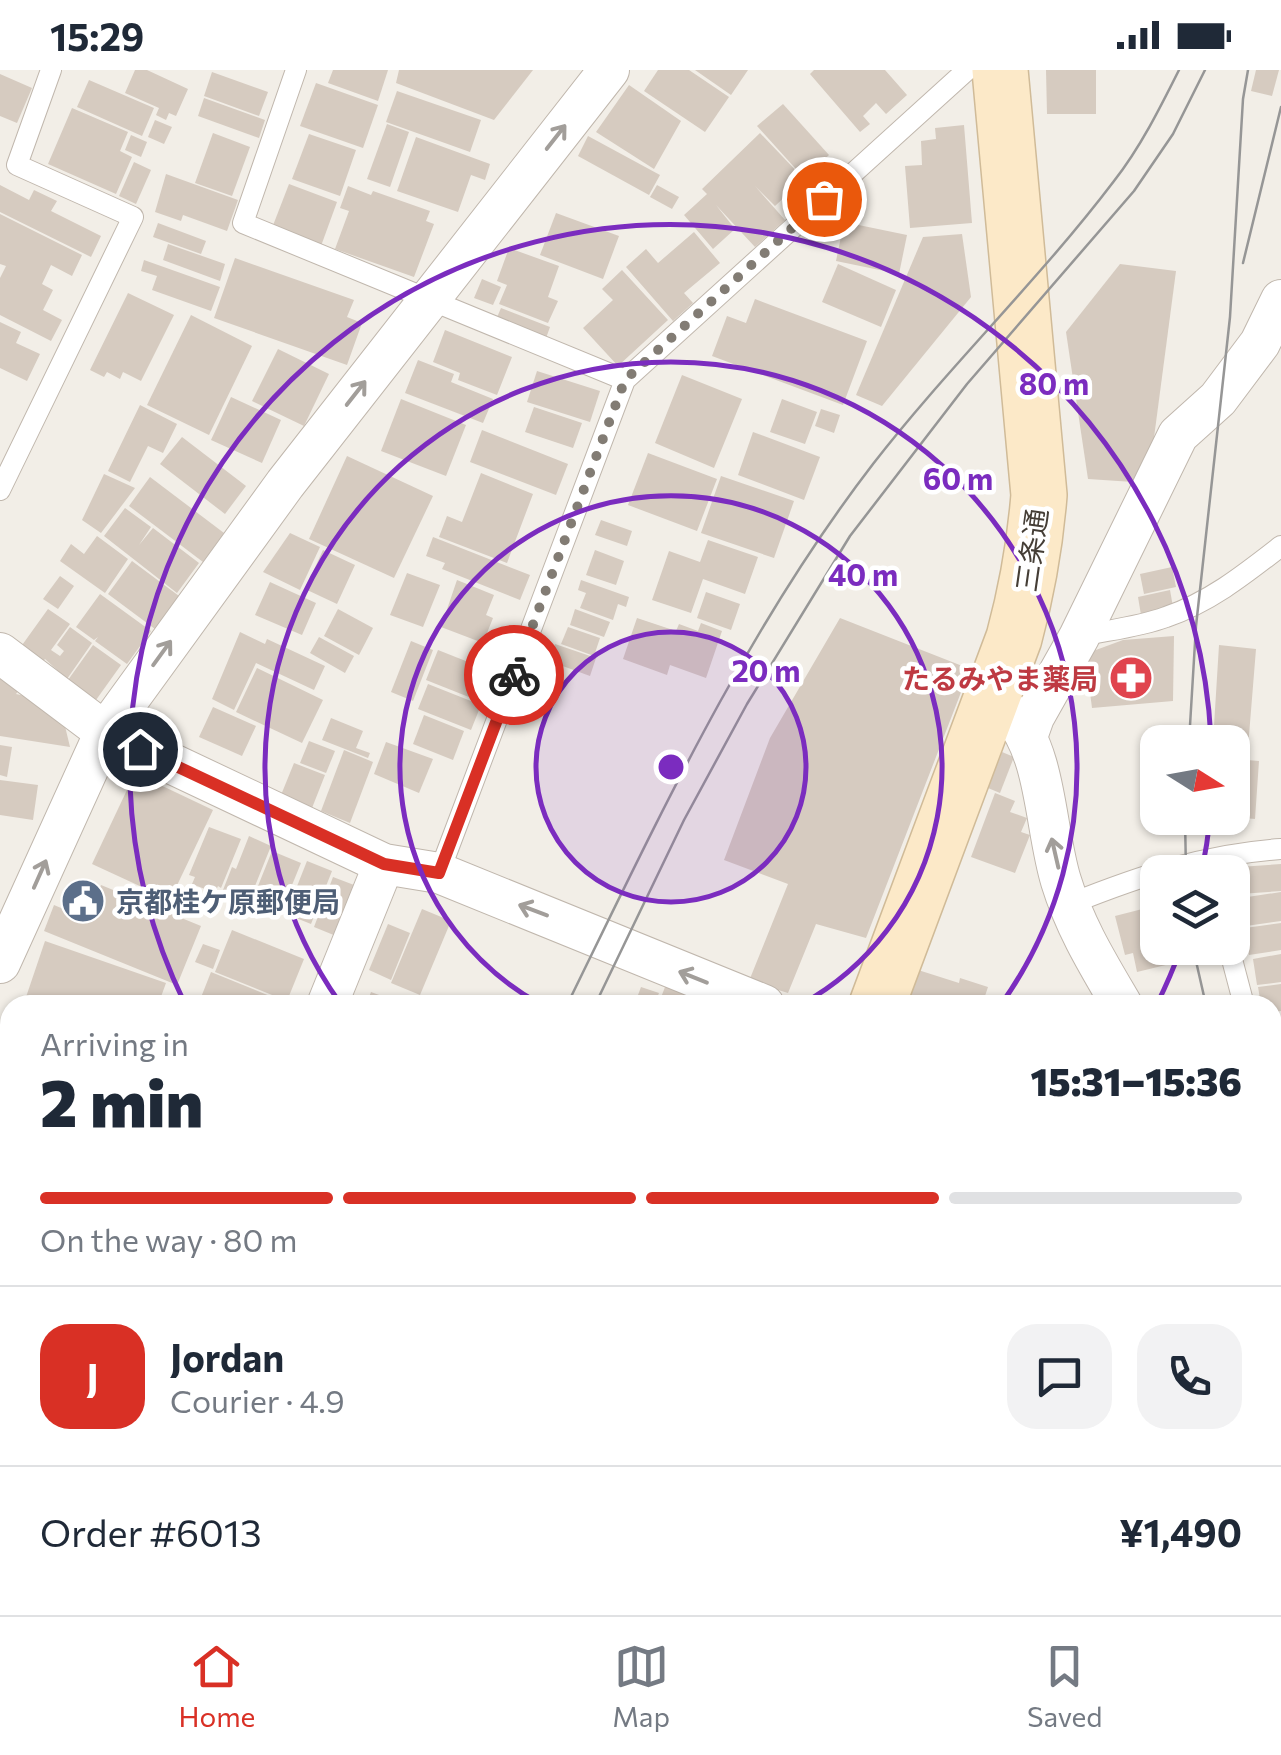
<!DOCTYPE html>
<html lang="en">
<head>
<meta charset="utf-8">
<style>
  :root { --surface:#fff; --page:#f2f2f3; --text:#1f2937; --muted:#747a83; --line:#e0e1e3; --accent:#d93025 }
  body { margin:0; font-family:Commissioner,"Noto Sans JP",sans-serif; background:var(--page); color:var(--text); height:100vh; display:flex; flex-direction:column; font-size:38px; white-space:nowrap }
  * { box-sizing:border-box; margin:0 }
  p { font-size:32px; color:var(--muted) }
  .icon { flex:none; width:55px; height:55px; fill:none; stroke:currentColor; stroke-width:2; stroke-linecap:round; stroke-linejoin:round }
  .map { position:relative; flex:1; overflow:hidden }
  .panel { position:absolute; left:0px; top:925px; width:1282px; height:620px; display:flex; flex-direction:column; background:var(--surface); border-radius:30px 30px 0 0; box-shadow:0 2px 8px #0004 }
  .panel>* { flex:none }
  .needle { width:65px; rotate:101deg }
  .fabs { position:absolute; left:1140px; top:655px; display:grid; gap:20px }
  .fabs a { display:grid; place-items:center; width:110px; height:110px; border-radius:20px; background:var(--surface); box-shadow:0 2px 8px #0004; font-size:50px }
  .pin { position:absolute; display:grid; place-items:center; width:85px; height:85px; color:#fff; margin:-42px; border:5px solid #fff; border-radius:50%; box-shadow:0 2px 10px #0007 }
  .courier { position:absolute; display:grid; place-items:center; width:100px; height:100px; margin:-50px; border:8px solid #d93025; border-radius:50%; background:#fff; color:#222; box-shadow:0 2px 12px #0007 }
  .head em { font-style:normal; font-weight:800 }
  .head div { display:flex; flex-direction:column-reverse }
  .head { display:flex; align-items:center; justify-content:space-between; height:170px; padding:0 40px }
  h1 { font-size:65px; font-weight:800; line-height:75px }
  .bar { display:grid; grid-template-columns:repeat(4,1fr); gap:15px 10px; align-content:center; height:120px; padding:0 40px }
  .bar i { height:12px; border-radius:8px; background:var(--line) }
  .bar .on { background:var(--accent) }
  .bar p { grid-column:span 4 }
  .line { display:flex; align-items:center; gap:25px; padding:0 40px; border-top:2px solid var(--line) }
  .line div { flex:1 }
  .round { display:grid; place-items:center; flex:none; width:105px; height:105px; border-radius:30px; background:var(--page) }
  .status { display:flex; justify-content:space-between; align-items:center; height:70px; padding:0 50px; background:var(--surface); direction:ltr }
  .status svg { height:28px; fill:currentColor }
  .dock { display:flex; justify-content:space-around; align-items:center; height:140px; border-top:2px solid var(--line); background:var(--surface); font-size:28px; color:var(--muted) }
  .dock a { display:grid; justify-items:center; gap:5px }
  .dock .on { color:var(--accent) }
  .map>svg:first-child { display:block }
  .building { fill:#d6cbc0 }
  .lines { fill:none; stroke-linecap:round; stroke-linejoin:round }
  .lane-casing { stroke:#c0b7ad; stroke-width:22 }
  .street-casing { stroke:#c0b7ad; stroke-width:42 }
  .secondary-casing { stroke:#d0bb98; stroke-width:58 }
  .lane { stroke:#fff; stroke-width:20 }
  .street { stroke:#fff; stroke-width:40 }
  .secondary { stroke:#fce9c8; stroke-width:55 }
  .tram { stroke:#969696; stroke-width:2.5 }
  .oneway { stroke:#a29e9a }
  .done { stroke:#827c74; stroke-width:10; stroke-dasharray:0 18 }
  .route { stroke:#d93025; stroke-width:12 }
  .ring { fill:none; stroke:#7b2cbf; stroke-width:5 }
  .labels { text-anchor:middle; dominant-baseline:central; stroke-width:9; stroke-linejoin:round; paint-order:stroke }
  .street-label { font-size:28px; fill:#453e36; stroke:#fff }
  .health-label { font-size:28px; font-weight:bold; fill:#be3a42; stroke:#fff; text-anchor:end }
  .service-label { font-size:28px; font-weight:bold; fill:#4e5e75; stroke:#fff; text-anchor:start }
  .centre { fill:#7b2cbf; stroke:#fff; stroke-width:5 }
  .ring-label { font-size:30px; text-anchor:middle; font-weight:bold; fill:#7b2cbf; stroke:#fff; stroke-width:9; stroke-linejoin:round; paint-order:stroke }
</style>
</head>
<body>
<div class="status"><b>15:29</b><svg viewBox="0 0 49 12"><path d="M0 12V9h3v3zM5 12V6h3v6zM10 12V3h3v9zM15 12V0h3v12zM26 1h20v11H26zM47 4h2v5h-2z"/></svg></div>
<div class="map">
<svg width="1281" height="1545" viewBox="0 0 1281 1545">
  <rect width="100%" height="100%" fill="#f2eee7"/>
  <g class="building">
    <path d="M135,0H147L188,19L176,46L169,43L166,50L156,45L159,38L125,23Z"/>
    <path d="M333,0H388L378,31L328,13Z"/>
    <path d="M399,0H533L494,50L396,13Z"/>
    <path d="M658,0H689L729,27L705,62L644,21Z"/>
    <path d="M695,0H748L731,25Z"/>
    <path d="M814,0H885L907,25L886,44L876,33L863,46L870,54L860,62L810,4Z"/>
    <path d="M1046,0H1096V44H1047Z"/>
    <path d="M1256,0H1279L1272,26L1251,21Z"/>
    <path d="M212,2L268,22L259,46L204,26Z"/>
    <path d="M0,4L32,18L17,53L0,46Z"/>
    <path d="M89,10L154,38L142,66L77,37Z"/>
    <path d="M316,13L378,35L363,78L300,56Z"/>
    <path d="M629,15L681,51L654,99L596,62Z"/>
    <path d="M397,21L481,50L470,82L386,52Z"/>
    <path d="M204,28L265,50L259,68L198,46Z"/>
    <path d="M783,34L829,85L804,108L757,56Z"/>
    <path d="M72,38L128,62L120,81L132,87L116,124L48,94Z"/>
    <path d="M155,50L172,57L164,74L148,67Z"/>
    <path d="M387,54L409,62L390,117L367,109Z"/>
    <path d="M964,55L972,153L910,158L905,96L922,95L921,71L936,69L935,58Z"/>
    <path d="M213,63L250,77L232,126L195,113Z"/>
    <path d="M760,63L804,109L775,136L755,116L785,150L755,177L716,135L735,159L713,179L684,145L707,124L702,119Z"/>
    <path d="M309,64L356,80L340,126L292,109Z"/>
    <path d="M131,65L147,72L141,87L125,80Z"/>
    <path d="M588,66L660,105L649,125L578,86Z"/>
    <path d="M416,67L490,94L485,110L471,105L458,142L397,121Z"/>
    <path d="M134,92L151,100L136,134L119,126Z"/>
    <path d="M166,104L238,130L227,161L183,145L181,151L155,142Z"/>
    <path d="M289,114L337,132L321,176L272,158Z"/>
    <path d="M0,115L29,130L34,120L57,131L51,141L101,166L91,187L0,142Z"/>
    <path d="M657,115L679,127L672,139L650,127Z"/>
    <path d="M348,116L371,125L373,121L430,141L426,151L434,154L414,207L335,179L349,141L340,138Z"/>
    <path d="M556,143L619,166L603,209L540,185Z"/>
    <path d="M0,144L82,185L72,206L51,195L42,214L53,220L43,240L62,250L51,271L0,245V208L6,196L0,194Z"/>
    <path d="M844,152L907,165L899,204L836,191Z"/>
    <path d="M158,153L206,171L201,184L153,167Z"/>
    <path d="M694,162L720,193L684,223L693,233L673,251L626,197L646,179L658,193Z"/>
    <path d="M962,164L971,227L882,336L856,325L923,167Z"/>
    <path d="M168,174L225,194L220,211L163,190Z"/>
    <path d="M509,178L559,196L548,227L558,231L548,253L499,234L507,215L497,211Z"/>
    <path d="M235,188L354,230L347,247L362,253L347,295L214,248Z"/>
    <path d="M144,190L220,217L211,241L152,220L157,206L141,201Z"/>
    <path d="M838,194L896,220L881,257L822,232Z"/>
    <path d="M1120,194L1176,201L1148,413L1088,409L1066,262Z"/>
    <path d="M622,200L668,250L618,296L583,258L613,230L602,219Z"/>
    <path d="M482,209L501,217L493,235L474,228Z"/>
    <path d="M128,223L174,245L141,311L123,302L120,309L107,302L104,307L90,300Z"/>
    <path d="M755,229L867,271L843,335L712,286L727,246L746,253Z"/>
    <path d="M501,238L550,257L545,271L495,252Z"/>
    <path d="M191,245L252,276L209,365L147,335Z"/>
    <path d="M0,252L21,262L16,273L40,284L27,311L0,298Z"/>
    <path d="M445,260L512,287L497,325L458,310L460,303L433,292Z"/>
    <path d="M278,279L329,304L304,356L252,331Z"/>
    <path d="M418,290L454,304L451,312L493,329L483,353L405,323Z"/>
    <path d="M537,301L600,321L590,352L527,332Z"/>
    <path d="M682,305L742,329L714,398L655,373Z"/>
    <path d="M231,327L281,350L262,393L211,370Z"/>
    <path d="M401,329L466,355L446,406L381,381Z"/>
    <path d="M782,329L817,342L805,374L770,362Z"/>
    <path d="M140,335L177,354L163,383L148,376L130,412L108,401Z"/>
    <path d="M534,337L582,353L573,378L525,362Z"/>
    <path d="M821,339L840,345L834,363L815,356Z"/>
    <path d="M482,360L568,394L556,425L470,392Z"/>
    <path d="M753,362L820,387L804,430L738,405Z"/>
    <path d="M182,367L246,416L225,444L160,394Z"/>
    <path d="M648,383L717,409L697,461L628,435Z"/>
    <path d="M347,386L433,426L394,508L309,469Z"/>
    <path d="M481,403L533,424L507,493L439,467L447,446L462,452Z"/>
    <path d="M104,404L135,418L101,463L82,450Z"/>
    <path d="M721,406L794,431L774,488L701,463Z"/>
    <path d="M150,407L224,463L203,492L129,436Z"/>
    <path d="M125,438L151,457L139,475L153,458L199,493L177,523L104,466Z"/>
    <path d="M601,450L632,461L627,476L595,465Z"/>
    <path d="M290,463L320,477L300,520L263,502Z"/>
    <path d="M97,466L128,489L105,523L60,491L71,474L84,484Z"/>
    <path d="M433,467L530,505L520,530L442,499L445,493L426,486Z"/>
    <path d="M708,470L758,487L745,524L703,509L691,543L652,530L669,481L700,492Z"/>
    <path d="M323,480L355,495L337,534L305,519Z"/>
    <path d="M595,480L624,491L616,515L586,505Z"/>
    <path d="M132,491L179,526L155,559L108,524Z"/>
    <path d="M1172,497L1176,517L1144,524L1140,504Z"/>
    <path d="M407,503L440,515L423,557L390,545Z"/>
    <path d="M60,506L74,516L58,539L43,529Z"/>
    <path d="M457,510L494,525L486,545L493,548L483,573L441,557Z"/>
    <path d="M581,510L629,527L626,537L618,534L613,550L580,538L586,523L578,520Z"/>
    <path d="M270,512L316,533L302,565L255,545Z"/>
    <path d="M1170,520L1173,537L1141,545L1138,527Z"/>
    <path d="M706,522L740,534L731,560L697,548Z"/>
    <path d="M100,524L151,561L127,594L95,571L98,567L94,570L76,557Z"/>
    <path d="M48,539L70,554L51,580L60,586L64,581L57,575L70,557L92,573L67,609L45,589L41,594L20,578Z"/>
    <path d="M338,539L373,558L359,585L324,566Z"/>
    <path d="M575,539L610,552L604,567L570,555Z"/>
    <path d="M637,548L676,561L679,554L698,561L701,553L722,561L706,608L670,595L667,605L623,589Z"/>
    <path d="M840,548L970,599L866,868L816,854L788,923L749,911L788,814L724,790L770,668Z"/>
    <path d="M568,557L600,568L594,586L561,574Z"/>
    <path d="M240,562L265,574L267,569L325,596L314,620L256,593L234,640L212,629Z"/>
    <path d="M1174,566L1173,631L1092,638L1085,584L1123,570Z"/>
    <path d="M319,567L354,586L345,603L310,583Z"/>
    <path d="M411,571L433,580L413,631L391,622Z"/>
    <path d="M555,574L596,588L590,606L549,591Z"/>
    <path d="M93,575L121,595L96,630L68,610Z"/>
    <path d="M1219,575L1256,579L1247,690L1259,691L1255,749L1232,747V672H1213Z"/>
    <path d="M438,580L501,605L489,635L426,610Z"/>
    <path d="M257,598L323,630L302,673L236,642Z"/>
    <path d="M0,606L19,620L16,624L44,630L64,652L70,677L0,666Z"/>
    <path d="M428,614L481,635L471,660L418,639Z"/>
    <path d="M213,637L256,656L242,686L199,667Z"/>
    <path d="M424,645L464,661L453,690L413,674Z"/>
    <path d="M331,648L363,661L356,678L370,683L368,688L322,670Z"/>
    <path d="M309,671L335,681L326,703L300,693Z"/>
    <path d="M386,672L433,689L419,723L374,704Z"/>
    <path d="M0,675L12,677L7,707L0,705Z"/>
    <path d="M344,680L373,692L350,753L321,741Z"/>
    <path d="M1002,682L1014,687L1000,723L988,718Z"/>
    <path d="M294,693L325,705L312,738L281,725Z"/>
    <path d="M135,703L213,740L170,830L92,794Z"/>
    <path d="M0,710L38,715L33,750L0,745Z"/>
    <path d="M995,723L1015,731L1010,742L1027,748L1021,762L1030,765L1015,803L971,787Z"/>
    <path d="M209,757L241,769L221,818L218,816L215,823L192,814L195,807L189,805Z"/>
    <path d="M249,766L271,776L249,831L223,820L232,797L236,799Z"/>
    <path d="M272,781L301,793L281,842L252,831Z"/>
    <path d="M307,791L332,801L311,854L286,844Z"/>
    <path d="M1281,794V821L1240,824L1239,797Z"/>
    <path d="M333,807L362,818L341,868L314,857Z"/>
    <path d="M101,815L201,856L177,915L44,861L54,835L87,849Z"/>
    <path d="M1281,822V851L1246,856L1241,828Z"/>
    <path d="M1158,835V878H1170L1174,893L1137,902L1133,883L1125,885L1115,846Z"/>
    <path d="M422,839L451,851L420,925L391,913Z"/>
    <path d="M1281,853V880L1249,885L1245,858Z"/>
    <path d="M388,854L410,863L391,910L369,900Z"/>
    <path d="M232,860L304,889L287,931L215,902Z"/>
    <path d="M45,871L166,913L158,935L24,933Z"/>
    <path d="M203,874L220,880L213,899L195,892Z"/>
    <path d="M1281,884V912L1257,915L1253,889Z"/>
    <path d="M915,899L959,913L960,908L988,917L982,935L903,934Z"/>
    <path d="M211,902L292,935H198Z"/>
    <path d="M667,912L714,935H658Z"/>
    <path d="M1281,914V941L1272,942V935H1261L1258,917Z"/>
    <path d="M641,917L659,923L654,935L635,933Z"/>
    <path d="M371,922L406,935H366Z"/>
    <path d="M0,1013L10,1016V1079L0,1076Z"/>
    <path d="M0,1106L10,1108V1185L0,1183Z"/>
    <path d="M0,1217L10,1219V1293L0,1290Z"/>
    <path d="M0,1508L10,1511V1535H28L25,1545H0Z"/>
    <path d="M41,1535H108L105,1545H63L40,1538Z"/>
    <path d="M173,1535H227L223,1545H173L170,1544Z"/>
    <path d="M385,1535H455L452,1545H390L383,1543Z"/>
    <path d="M898,1535H977L974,1545H895Z"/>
    <path d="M1041,1535H1136L1134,1545H1038Z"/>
  </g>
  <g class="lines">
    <defs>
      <g id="lane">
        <path d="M296,0L243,153L625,310"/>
        <path d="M0,420L133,147L17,95L51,0"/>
        <path d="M1081,566C1109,560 1139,557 1166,547C1210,532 1245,504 1281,476"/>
        <path d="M439,803L625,310L967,0"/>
        <path d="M1070,834C1140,806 1205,784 1281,779"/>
        <path d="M1229,878L1244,935"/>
        <path d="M0,993L10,996"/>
        <path d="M1272,1011L1281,1027"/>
        <path d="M0,1204L10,1207"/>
        <path d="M0,1348L10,1351"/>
        <path d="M995,1545L998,1535"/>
      </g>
      <g id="street">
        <path d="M0,583L105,662L384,794L439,803L764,935"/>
        <path d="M1011,644C1047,684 1045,759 1061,811C1075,857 1098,894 1122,935"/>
        <path d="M1028,664L1034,647L1079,567L1178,365L1218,329L1260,273L1281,230"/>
        <path d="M0,893L105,662L285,414L609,0"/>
        <path d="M327,935L384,794"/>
        <path d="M1272,1186L1281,1200"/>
        <path d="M119,1545L123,1535"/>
        <path d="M1262,1545L1265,1535"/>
      </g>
      <g id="secondary">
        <path d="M877,935L1014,568C1027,520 1035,475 1039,425L1000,0"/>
        <path d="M645,1545L649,1535"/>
      </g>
    </defs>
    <use href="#lane" class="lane-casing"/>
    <use href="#street" class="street-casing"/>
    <use href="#secondary" class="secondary-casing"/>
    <use href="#lane" class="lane"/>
    <use href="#street" class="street"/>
    <use href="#secondary" class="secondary"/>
    <g class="tram">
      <path d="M1243,193L1281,37"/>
      <path d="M1189,672L1196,556L1230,247L1243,29L1248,0"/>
      <path d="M1185,748L1186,802"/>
      <path d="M1193,878L1206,935"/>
      <path d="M567,935C658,749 746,559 873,394C949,296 1039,210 1114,111C1140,78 1160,38 1179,0"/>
      <path d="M595,935L684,750L747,634L850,466L967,314L1134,121L1173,64L1205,0"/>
      <path d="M1272,1084L1281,1097"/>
      <path d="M270,1545L275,1535"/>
      <path d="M294,1545L299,1535"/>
    </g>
  </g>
  <defs><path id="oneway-shaft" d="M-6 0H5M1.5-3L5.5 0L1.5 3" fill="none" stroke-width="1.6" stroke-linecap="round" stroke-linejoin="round" transform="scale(2.5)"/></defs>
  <g class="oneway">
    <use href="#oneway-shaft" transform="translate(556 67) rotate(-52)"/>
    <use href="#oneway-shaft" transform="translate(356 323) rotate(-52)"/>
    <use href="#oneway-shaft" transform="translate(162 583) rotate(-54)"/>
    <use href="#oneway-shaft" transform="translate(1055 783) rotate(-103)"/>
    <use href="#oneway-shaft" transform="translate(40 804) rotate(-66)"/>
    <use href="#oneway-shaft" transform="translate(533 840) rotate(-159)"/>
    <use href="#oneway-shaft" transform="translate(693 907) rotate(-158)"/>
  </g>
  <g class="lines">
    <path class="done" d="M514,605L625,310L824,129"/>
    <path class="route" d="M140,679L384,794L439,803L514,605"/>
  </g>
  <circle cx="671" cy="697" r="135" fill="#7b2cbf" fill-opacity=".12"/>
  <g class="ring">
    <circle cx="671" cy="697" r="135"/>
    <path d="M540 934A271 271 0 1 1 802 934"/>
    <path d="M340 933A406 406 0 1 1 1002 933"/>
    <path d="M1210 749A541 541 0 0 1 1202 800M1181 878A541 541 0 0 1 1157 934M185 934A541 541 0 1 1 1211 669"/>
  </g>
  <defs>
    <symbol id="pharmacy-disc" viewBox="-11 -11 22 22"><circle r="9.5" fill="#e0444e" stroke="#fff"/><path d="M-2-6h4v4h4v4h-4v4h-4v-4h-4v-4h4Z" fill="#fff"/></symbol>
    <symbol id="civic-disc" viewBox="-11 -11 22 22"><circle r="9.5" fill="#5c6f8a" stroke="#fff"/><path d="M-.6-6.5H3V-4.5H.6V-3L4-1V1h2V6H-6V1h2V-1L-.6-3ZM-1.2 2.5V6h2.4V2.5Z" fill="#fff"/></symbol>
  </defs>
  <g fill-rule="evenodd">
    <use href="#pharmacy-disc" x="1106" y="583" width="50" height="50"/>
    <use href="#civic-disc" x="58" y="806" width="50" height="50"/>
  </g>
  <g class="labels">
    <g class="street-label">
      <text transform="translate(1031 480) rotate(-82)">三条通</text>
    </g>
    <g class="health-label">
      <text x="1098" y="608">たるみやま薬局</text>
    </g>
    <g class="service-label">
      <text x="116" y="831">京都桂ケ原郵便局</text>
    </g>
  </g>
  <circle cx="671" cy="697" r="15" class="centre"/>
  <g class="ring-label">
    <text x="1054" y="325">80 m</text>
    <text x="958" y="420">60 m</text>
    <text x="863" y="516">40 m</text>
    <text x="766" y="612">20 m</text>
  </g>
</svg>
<div class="fabs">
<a><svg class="needle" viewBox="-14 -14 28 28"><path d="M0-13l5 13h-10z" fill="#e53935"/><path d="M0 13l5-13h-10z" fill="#747a83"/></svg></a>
<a><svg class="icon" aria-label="layers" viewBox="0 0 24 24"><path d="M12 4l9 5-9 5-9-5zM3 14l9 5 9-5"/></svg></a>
</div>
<div class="pin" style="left:824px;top:129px;background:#ea580c"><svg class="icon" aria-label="bag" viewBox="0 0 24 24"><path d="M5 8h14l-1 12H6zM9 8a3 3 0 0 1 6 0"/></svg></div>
<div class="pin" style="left:140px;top:679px;background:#1f2937"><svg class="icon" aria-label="home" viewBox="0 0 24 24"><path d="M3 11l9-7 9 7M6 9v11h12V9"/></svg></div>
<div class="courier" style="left:514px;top:605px"><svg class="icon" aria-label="bike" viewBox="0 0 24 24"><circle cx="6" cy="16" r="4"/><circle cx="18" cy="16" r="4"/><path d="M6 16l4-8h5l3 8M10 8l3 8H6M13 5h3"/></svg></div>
<section class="panel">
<div class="head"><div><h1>2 min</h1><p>Arriving in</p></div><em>15:31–15:36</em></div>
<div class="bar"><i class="on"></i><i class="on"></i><i class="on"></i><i></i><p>On the way · 80 m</p></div>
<div class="line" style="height:180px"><b class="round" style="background:var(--accent);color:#fff">J</b><div><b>Jordan</b><p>Courier · 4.9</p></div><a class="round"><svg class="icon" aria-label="chat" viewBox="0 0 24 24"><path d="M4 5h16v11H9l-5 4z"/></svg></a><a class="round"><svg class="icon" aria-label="phone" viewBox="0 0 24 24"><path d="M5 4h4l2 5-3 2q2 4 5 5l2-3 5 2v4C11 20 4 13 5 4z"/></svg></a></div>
<div class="line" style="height:130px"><div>Order #6013</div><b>¥1,490</b></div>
</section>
</div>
<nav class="dock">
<a class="on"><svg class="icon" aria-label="home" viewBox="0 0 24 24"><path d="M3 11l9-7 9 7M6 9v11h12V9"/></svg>Home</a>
<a><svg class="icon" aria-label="map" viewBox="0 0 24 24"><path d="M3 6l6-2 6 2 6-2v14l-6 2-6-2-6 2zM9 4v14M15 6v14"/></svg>Map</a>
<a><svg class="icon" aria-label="saved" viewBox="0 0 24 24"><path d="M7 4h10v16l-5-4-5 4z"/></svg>Saved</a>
</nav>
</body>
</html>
